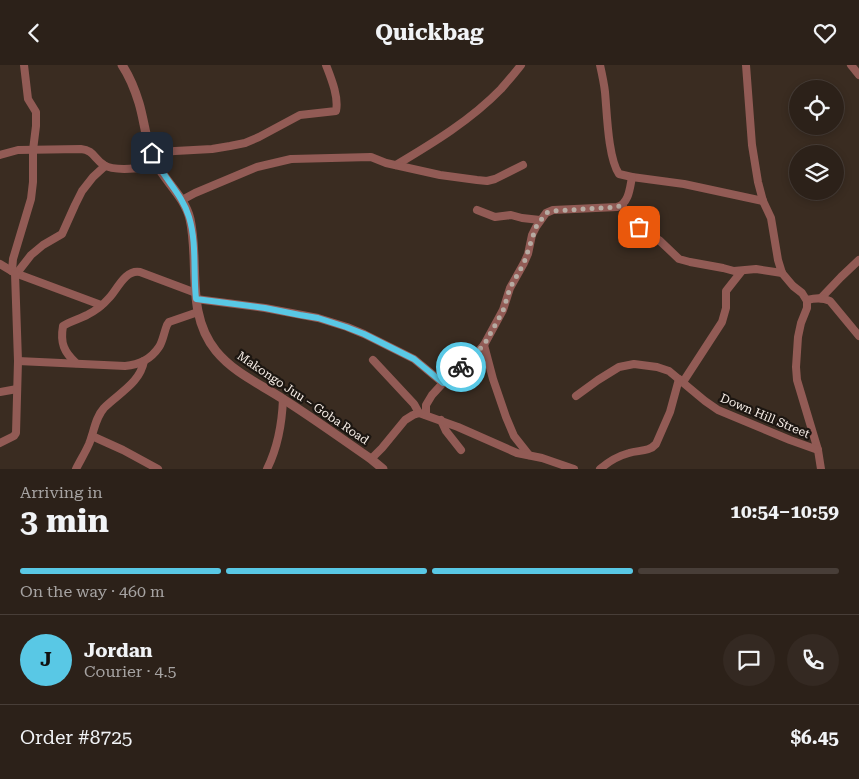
<!DOCTYPE html>
<html lang="en">
<head>
<meta charset="utf-8">
<style>
  :root { --surface:#2c2119; --page:#342922; --text:#f1f3f6; --muted:#a6a3a2; --line:#483e38; --accent:#59c8e5 }
  body { margin:0; font-family:"Roboto Serif",serif; background:var(--page); color:var(--text); height:100vh; display:flex; flex-direction:column; font-size:19px; white-space:nowrap }
  * { box-sizing:border-box; margin:0 }
  p { font-size:16px; color:var(--muted) }
  .icon { flex:none; width:28px; height:28px; fill:none; stroke:currentColor; stroke-width:2; stroke-linecap:round; stroke-linejoin:round }
  .map { position:relative; height:404px; overflow:hidden }
  .panel { display:flex; flex-direction:column; background:var(--surface); flex:1 }
  .panel>* { flex:none }
  .fabs { position:absolute; left:789px; top:15px; display:grid; gap:10px }
  .fabs a { display:grid; place-items:center; width:55px; height:55px; border-radius:50%; background:var(--surface); box-shadow:0 2px 8px #0003,0 0 0 1px var(--line); font-size:25px }
  .pin { position:absolute; display:grid; place-items:center; width:42px; height:42px; color:#fff; margin:-21px; border-radius:10px; box-shadow:0 2px 8px #0006 }
  .courier { position:absolute; display:grid; place-items:center; width:50px; height:50px; margin:-25px; border:4px solid #59c8e5; border-radius:50%; background:#fff; color:#222; box-shadow:0 1px 6px #0007 }
  .headline em { font-style:normal; font-weight:700 }
  .headline div { display:flex; flex-direction:column-reverse }
  .headline { display:flex; align-items:center; justify-content:space-between; height:85px; padding:0 20px }
  h1 { font-size:32px; font-weight:700; line-height:38px }
  .bar { display:grid; grid-template-columns:repeat(4,1fr); gap:8px 5px; align-content:center; height:60px; padding:0 20px }
  .bar i { height:6px; border-radius:4px; background:var(--line) }
  .bar .selected { background:var(--accent) }
  .bar p { grid-column:span 4 }
  .line { display:flex; align-items:center; gap:12px; padding:0 20px; border-top:1px solid var(--line) }
  .line div { flex:1 }
  .round { display:grid; place-items:center; flex:none; width:52px; height:52px; border-radius:26px; background:var(--page) }
  header { display:flex; justify-content:space-between; align-items:center; height:65px; padding:0 20px; background:var(--surface); font-size:22px; font-weight:700 }
  .map>svg:first-child { display:block }
  .lines { fill:none; stroke-linecap:round; stroke-linejoin:round }
  .minor { stroke:#925b55; stroke-width:8 }
  .tertiary { stroke:#925b55; stroke-width:9 }
  .done { stroke:#b6aba2; stroke-width:5; stroke-dasharray:0 9 }
  .route { stroke:#59c8e5; stroke-width:6 }
  .labels { text-anchor:middle; dominant-baseline:central; stroke-width:4.5; stroke-linejoin:round; paint-order:stroke }
  .street-label { font-size:12px; fill:#f8efe8; stroke:#1c1611 }
</style>
</head>
<body>
<header><svg class="icon" aria-label="back" viewBox="0 0 24 24"><path d="M15 5l-7 7 7 7"/></svg>Quickbag<svg class="icon" aria-label="heart" viewBox="0 0 24 24"><path d="M12 20l-8-8c-3-5 5-10 8-4 3-6 11-1 8 4z"/></svg></header>
<div class="map">
<svg width="859" height="404" viewBox="0 0 859 404">
  <rect width="100%" height="100%" fill="#3a2c21"/>
  <g class="lines">
    <g class="minor">
      <path d="M600,0C602,9 604,18 605,27C607,48 608,93 619,109L632,112L684,119L763,136"/>
      <path d="M746,0L752,80L758,117L763,136L771,153L778,195L782,208L793,221L802,228L807,236V243L801,258L798,272L796,302L797,315L818,385L821,404"/>
      <path d="M851,0L859,10"/>
      <path d="M152,88L175,86L212,84L230,81L245,78L259,72L300,50L336,46C339,32 331,13 326,0"/>
      <path d="M0,90L18,85L81,84C94,85 94,94 104,100C115,107 144,103 157,100"/>
      <path d="M396,100C433,78 471,55 501,24C508,16 515,8 521,0"/>
      <path d="M182,135L195,128L257,102L291,94L371,92L386,98L440,110L477,115L487,116L495,114L523,100"/>
      <path d="M622,140L631,155L639,162L659,175L679,194L690,197L723,203L734,206L756,204L782,208"/>
      <path d="M477,145L495,152L511,150L522,153L540,155"/>
      <path d="M0,199L15,208L101,240"/>
      <path d="M12,206L13,194L31,134L33,117V85L36,61V47L28,34L24,0"/>
      <path d="M17,208L31,190L43,180L62,169L75,140L82,126L93,112L105,101"/>
      <path d="M821,233L841,212L859,195"/>
      <path d="M196,234L265,243L318,253L347,262L364,269L414,294L443,318"/>
      <path d="M807,235C815,233 822,232 830,236L859,271"/>
      <path d="M484,280L493,314L506,352L514,371L529,390"/>
      <path d="M373,295L414,339L419,348"/>
      <path d="M18,296L125,301C138,300 151,294 159,282C163,276 164,267 167,260L169,257L198,247"/>
      <path d="M76,298C64,287 60,278 63,261C70,256 80,254 87,250C95,246 103,240 109,233C117,225 125,204 140,207L196,228"/>
      <path d="M683,317L722,257L726,243V226L741,207"/>
      <path d="M0,327L17,324"/>
      <path d="M576,331L598,315L619,302L634,299L657,302L669,306L705,336L718,345L790,375L818,385"/>
      <path d="M426,350V340L432,330L443,318L475,290L484,280L503,245L510,223L524,198L528,189L532,170L536,162L546,148L553,145L617,142C629,139 630,122 632,112"/>
      <path d="M441,355L446,366L461,385"/>
      <path d="M92,371L123,385L158,404"/>
      <path d="M0,378L14,371L16,368L18,296L15,208"/>
      <path d="M371,394L382,383L405,355L413,350L419,348L458,362L517,388L542,393L574,404"/>
      <path d="M76,404C80,396 85,388 89,379C94,367 95,353 104,343C119,328 140,318 144,296"/>
      <path d="M267,404C278,382 282,359 283,334"/>
      <path d="M600,404C608,397 618,391 629,388C639,385 649,387 656,379L670,347L679,314"/>
    </g>
    <path class="tertiary" d="M122,0C130,12 135,25 139,38C145,58 146,81 157,100C167,118 185,133 190,154C200,198 185,248 216,286C234,308 260,319 283,334C313,353 342,374 371,394L383,404"/>
  </g>
  <g class="lines">
    <path class="done" d="M461,302L484,280L503,246L510,223L524,198L536,162L546,148L553,146L617,142L622,140L631,155L639,162"/>
    <path class="route" d="M152,88C161,111 182,128 189,152C197,178 193,207 196,234L265,243L300,250L318,253L346,262L364,269L414,294L443,318L461,302"/>
  </g>
  <g class="labels">
    <g class="street-label">
      <text transform="translate(303 333) rotate(34)">Makongo Juu – Goba Road</text>
      <text transform="translate(765 351) rotate(23)">Down Hill Street</text>
    </g>
  </g>
</svg>
<div class="fabs">
<a><svg class="icon" aria-label="locate" viewBox="0 0 24 24"><circle cx="12" cy="12" r="6"/><path d="M12 2v4M12 18v4M2 12h4M18 12h4"/></svg></a>
<a><svg class="icon" aria-label="layers" viewBox="0 0 24 24"><path d="M12 4l9 5-9 5-9-5zM3 14l9 5 9-5"/></svg></a>
</div>
<div class="pin" style="left:639px;top:162px;background:#ea580c"><svg class="icon" aria-label="bag" viewBox="0 0 24 24"><path d="M5 8h14l-1 12H6zM9 8a3 3 0 0 1 6 0"/></svg></div>
<div class="pin" style="left:152px;top:88px;background:#1f2937"><svg class="icon" aria-label="home" viewBox="0 0 24 24"><path d="M3 11l9-7 9 7M6 9v11h12V9"/></svg></div>
<div class="courier" style="left:461px;top:302px"><svg class="icon" aria-label="bike" viewBox="0 0 24 24"><circle cx="6" cy="16" r="4"/><circle cx="18" cy="16" r="4"/><path d="M6 16l4-8h5l3 8M10 8l3 8H6M13 5h3"/></svg></div>
</div>
<section class="panel">
<div class="headline"><div><h1>3 min</h1><p>Arriving in</p></div><em>10:54–10:59</em></div>
<div class="bar"><i class="selected"></i><i class="selected"></i><i class="selected"></i><i></i><p>On the way · 460 m</p></div>
<div class="line" style="height:90px"><b class="round" style="background:var(--accent);color:#111">J</b><div><b>Jordan</b><p>Courier · 4.5</p></div><a class="round"><svg class="icon" aria-label="chat" viewBox="0 0 24 24"><path d="M4 5h16v11H9l-5 4z"/></svg></a><a class="round"><svg class="icon" aria-label="phone" viewBox="0 0 24 24"><path d="M5 4h4l2 5-3 2q2 4 5 5l2-3 5 2v4C11 20 4 13 5 4z"/></svg></a></div>
<div class="line" style="height:65px"><div>Order #8725</div><b>$6.45</b></div>
</section>
</body>
</html>
